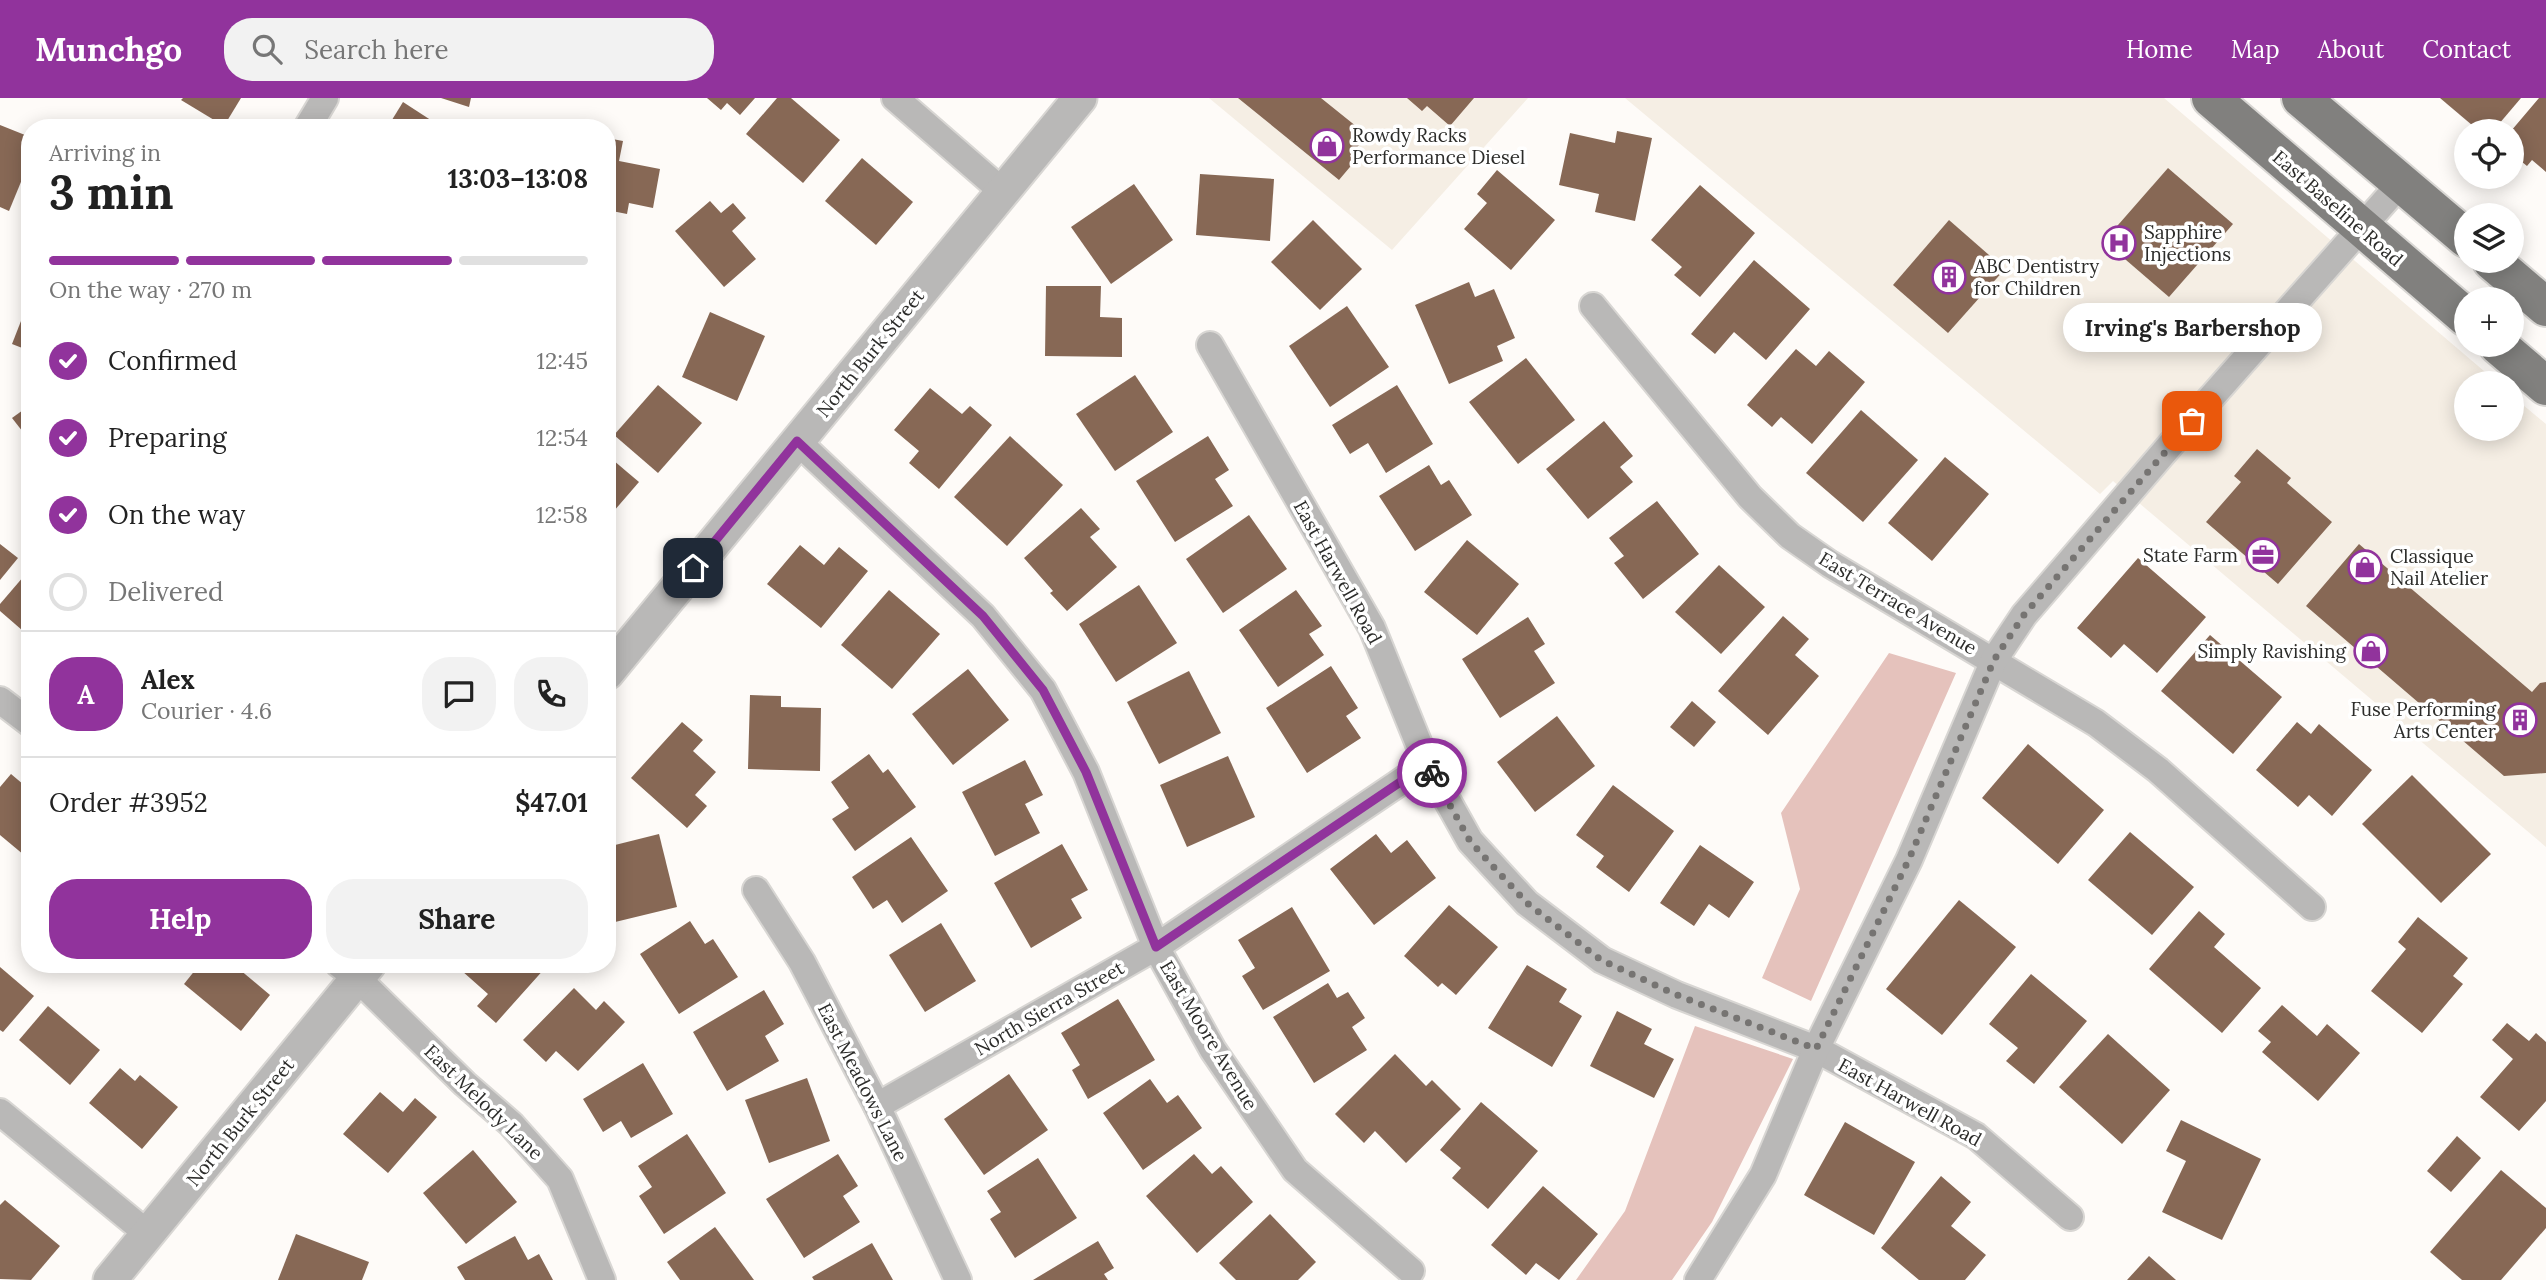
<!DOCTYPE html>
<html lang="en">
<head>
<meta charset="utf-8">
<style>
  :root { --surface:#fff; --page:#f2f2f2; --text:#222; --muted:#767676; --line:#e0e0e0; --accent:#91339c }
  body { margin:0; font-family:Lora,serif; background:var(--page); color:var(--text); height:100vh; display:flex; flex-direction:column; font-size:26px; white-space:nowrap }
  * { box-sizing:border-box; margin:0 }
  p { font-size:23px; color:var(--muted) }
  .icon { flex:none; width:38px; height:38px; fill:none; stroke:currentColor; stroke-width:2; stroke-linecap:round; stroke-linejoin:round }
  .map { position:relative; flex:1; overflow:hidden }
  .drawer { position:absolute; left:21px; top:21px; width:595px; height:854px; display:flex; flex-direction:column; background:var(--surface); border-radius:28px; box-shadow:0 4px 18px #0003 }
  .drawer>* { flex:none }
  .buttons { position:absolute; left:2454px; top:21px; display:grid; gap:14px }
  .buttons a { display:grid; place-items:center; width:70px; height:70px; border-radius:50%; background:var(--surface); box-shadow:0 4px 18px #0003; font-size:35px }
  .pin { position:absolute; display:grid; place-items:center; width:60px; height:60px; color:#fff; margin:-30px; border-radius:14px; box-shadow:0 4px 10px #0006 }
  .courier { position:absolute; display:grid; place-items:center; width:70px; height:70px; margin:-35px; border:5px solid #91339c; border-radius:50%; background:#fff; color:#222; box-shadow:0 2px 9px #0007 }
  .bubble { position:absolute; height:49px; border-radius:24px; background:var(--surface); box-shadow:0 4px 18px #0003; font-size:23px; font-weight:700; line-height:49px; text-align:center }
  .head em { font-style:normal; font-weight:700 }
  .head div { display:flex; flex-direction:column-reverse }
  .head { display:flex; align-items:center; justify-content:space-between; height:119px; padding:0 28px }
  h1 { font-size:46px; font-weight:700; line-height:52px }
  .bar { display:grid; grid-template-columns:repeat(4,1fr); gap:10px 7px; align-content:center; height:84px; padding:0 28px }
  .bar i { height:9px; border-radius:5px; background:var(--line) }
  .bar .active { background:var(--accent) }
  .bar p { grid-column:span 4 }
  .line { display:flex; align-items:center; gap:18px; padding:0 28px; border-top:2px solid var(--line) }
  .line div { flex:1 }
  .round { display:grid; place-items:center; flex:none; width:74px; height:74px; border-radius:28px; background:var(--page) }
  ol { padding:0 28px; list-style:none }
  li { display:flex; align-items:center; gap:21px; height:77px }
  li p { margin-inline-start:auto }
  li .icon { padding:7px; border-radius:50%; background:var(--accent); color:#fff; stroke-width:4 }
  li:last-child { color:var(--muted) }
  li i { width:38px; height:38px; border:4px solid var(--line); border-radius:50% }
  .primary-button { display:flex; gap:14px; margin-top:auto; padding:14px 28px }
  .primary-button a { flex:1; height:80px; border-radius:28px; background:var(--accent); color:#fff; font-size:28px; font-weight:700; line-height:80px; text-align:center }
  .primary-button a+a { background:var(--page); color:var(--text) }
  header { display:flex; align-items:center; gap:42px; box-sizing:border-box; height:98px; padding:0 35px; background:var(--accent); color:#fff }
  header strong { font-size:33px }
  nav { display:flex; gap:38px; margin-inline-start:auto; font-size:24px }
  .search { width:490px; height:63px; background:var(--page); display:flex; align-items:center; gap:18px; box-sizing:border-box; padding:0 24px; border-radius:28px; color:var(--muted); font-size:26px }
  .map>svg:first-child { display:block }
  .built { fill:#f5eee4 }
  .green { fill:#e5c2bc }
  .building { fill:#876855 }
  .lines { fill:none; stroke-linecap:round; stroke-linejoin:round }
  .minor-casing { stroke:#d8d6d3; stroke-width:30 }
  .tertiary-casing { stroke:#d8d6d3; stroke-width:37 }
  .primary-casing { stroke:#d8d6d3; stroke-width:42 }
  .minor { stroke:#b9b8b7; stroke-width:26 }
  .tertiary { stroke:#b9b8b7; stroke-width:33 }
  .primary { stroke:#81807e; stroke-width:38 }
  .done { stroke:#767472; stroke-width:7; stroke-dasharray:0 12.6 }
  .route { stroke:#91339c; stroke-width:9 }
  .labels { text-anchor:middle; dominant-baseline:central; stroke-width:7; stroke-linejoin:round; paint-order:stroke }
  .poi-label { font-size:19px; fill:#2c2c2a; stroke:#fff; text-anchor:start }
  .street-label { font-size:19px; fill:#2c2c2a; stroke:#fff }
</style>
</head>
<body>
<header>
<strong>Munchgo</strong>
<div class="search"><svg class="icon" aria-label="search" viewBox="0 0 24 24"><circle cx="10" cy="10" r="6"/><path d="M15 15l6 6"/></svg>Search here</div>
<nav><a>Home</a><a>Map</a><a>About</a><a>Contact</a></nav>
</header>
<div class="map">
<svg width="2546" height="1182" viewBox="0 0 2546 1182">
  <rect width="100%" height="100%" fill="#fefbf8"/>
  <g class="built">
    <path d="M1209,0H1528L1392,152Z"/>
    <path d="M1625,0H2164L2498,285H2466V331H2511V297L2546,326V749L2113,383L2100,396Z"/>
  </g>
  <g class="green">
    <path d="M1889,555L1956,575L1811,903L1762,880L1800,791L1781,715Z"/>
    <path d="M1695,928L1793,961L1712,1124L1672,1182H1576L1625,1113Z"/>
  </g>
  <g class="building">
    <path d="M183,0H241L224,28L181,2Z"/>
    <path d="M441,0H471L469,9Z"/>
    <path d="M707,0H755L740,17L727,5L721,12Z"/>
    <path d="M777,0H791L840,42L803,85L746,36Z"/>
    <path d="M1238,0H1321L1367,37L1350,58L1355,63L1339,82Z"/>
    <path d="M1407,0H1474L1450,28L1427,8L1422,13Z"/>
    <path d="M2440,0H2521L2493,33H2479Z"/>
    <path d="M2539,0H2546V74L2532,62L2527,68L2511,55V33Z"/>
    <path d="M403,4L443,30H387Z"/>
    <path d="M0,27L30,39V62L9,113L0,109Z"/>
    <path d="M1617,33L1652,40L1635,123L1595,114L1599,96L1559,87L1570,35L1615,45Z"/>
    <path d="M607,40L623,43L619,63L660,71L653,110L629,105L627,116L607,112Z"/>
    <path d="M862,60L913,104L876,147L825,103Z"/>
    <path d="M2168,70L2233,126L2169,199L2104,143Z"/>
    <path d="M1497,72L1555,122L1511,172L1464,131L1487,105L1477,96Z"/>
    <path d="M1200,76L1274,81L1270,143L1196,137Z"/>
    <path d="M1134,86L1173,142L1111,186L1071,129Z"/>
    <path d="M1700,87L1755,135L1700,199L1674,177L1682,169L1651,142Z"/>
    <path d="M710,103L721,115L733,105L746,120L732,133L756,161L724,189L675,133Z"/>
    <path d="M1313,122L1362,171L1320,212L1271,164Z"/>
    <path d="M1949,122L2005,171L1948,235L1893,187Z"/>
    <path d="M1754,162L1810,211L1766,262L1734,234L1715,256L1691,236Z"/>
    <path d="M1469,184L1475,199L1494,191L1515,240L1497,248L1503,263L1449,286L1415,207Z"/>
    <path d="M1046,188H1101L1100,219L1122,220V259L1045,258Z"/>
    <path d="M30,200V253L12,246Z"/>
    <path d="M1347,208L1389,269L1330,309L1289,248Z"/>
    <path d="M710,214L765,238L737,303L682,279Z"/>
    <path d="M1796,251L1816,268L1829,253L1865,284L1812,346L1781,319L1772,329L1747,307Z"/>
    <path d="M1526,260L1575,322L1518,366L1469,304Z"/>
    <path d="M1135,277L1173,334L1115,373L1076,316Z"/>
    <path d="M658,287L702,325L658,375L614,337Z"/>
    <path d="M1397,287L1433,346L1386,375L1368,345L1350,356L1332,327Z"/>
    <path d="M930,290L962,316L970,308L992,327L939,391L909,365L919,353L894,332Z"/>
    <path d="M30,307V343L12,320Z"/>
    <path d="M1861,312L1918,362L1863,424L1806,375Z"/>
    <path d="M1604,323L1633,358L1620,369L1633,384L1588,421L1546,371Z"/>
    <path d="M1010,338L1063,387L1007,448L954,399Z"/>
    <path d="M1208,338L1229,372L1215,381L1233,408L1175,444L1136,383Z"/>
    <path d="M2257,351L2291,380L2287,385L2332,424L2278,486L2206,424L2241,384L2234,378Z"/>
    <path d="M607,357L639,384L607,421Z"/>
    <path d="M1945,359L1989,396L1932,463L1888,425Z"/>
    <path d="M1429,367L1441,387L1449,382L1472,417L1415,453L1379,398Z"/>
    <path d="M1657,403L1699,456L1643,501L1614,465L1624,458L1609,440Z"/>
    <path d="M1081,410L1100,431L1090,439L1117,469L1067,513L1050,495L1053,493L1024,460Z"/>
    <path d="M1249,417L1287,471L1223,515L1186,461Z"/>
    <path d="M1467,442L1519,486L1477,537L1424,494Z"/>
    <path d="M0,446L18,460L0,482Z"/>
    <path d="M2359,446L2532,594L2540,585L2546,584V675L2504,678L2306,508Z"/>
    <path d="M800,447L824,467L839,449L868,473L821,530L767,486Z"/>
    <path d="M2138,460L2206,519L2157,575L2124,546L2111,560L2077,530Z"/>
    <path d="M1719,467L1765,509L1721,556L1675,514Z"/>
    <path d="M30,471V539L0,513V506Z"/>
    <path d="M1139,487L1177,545L1116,584L1079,526Z"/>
    <path d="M889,492L940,536L892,591L841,547Z"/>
    <path d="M1296,492L1322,528L1309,536L1324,557L1278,589L1239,532Z"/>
    <path d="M1783,518L1809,541L1795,557L1819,578L1768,637L1718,593Z"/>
    <path d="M1528,519L1545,546L1534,553L1555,585L1500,620L1462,561Z"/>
    <path d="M2210,537L2282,599L2233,656L2161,593Z"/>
    <path d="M1331,568L1358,610L1346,618L1361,640L1307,675L1266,610Z"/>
    <path d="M968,571L1009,622L953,667L912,616Z"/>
    <path d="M1189,573L1221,635L1159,666L1127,604Z"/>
    <path d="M750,597L781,598V609L821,610L820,673L748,671Z"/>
    <path d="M1692,603L1716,624L1694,649L1670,629Z"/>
    <path d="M1557,618L1595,668L1535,714L1497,664Z"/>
    <path d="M682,624L703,642L693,653L716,674L695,697L707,708L687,730L631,680Z"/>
    <path d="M2297,624L2311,636L2319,626L2372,672L2332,718L2309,697L2298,709L2256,672Z"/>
    <path d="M2028,646L2104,712L2058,766L1982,700Z"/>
    <path d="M869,656L883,675L888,671L916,709L855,753L832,721L849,710L831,684Z"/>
    <path d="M1228,658L1255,719L1187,749L1160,687Z"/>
    <path d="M1025,662L1043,697L1025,706L1040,735L995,758L962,694Z"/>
    <path d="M11,676L30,692V762L0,737V689Z"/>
    <path d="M2412,677L2491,756L2441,805L2362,726Z"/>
    <path d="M1613,687L1674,733L1629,794L1596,769L1604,758L1576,737Z"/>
    <path d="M2130,734L2194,789L2152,837L2088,782Z"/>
    <path d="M659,736L677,809L611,825L607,810V749Z"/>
    <path d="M1376,736L1391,755L1407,742L1436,780L1374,827L1330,771Z"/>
    <path d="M911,739L948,793L902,825L887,802L873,811L852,779Z"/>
    <path d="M1062,746L1088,792L1071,801L1082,820L1031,850L994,785Z"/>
    <path d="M1700,747L1754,784L1729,820L1709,806L1694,828L1660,805Z"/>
    <path d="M1959,802L2016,849L1942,937L1886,891Z"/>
    <path d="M1449,807L1498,849L1456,897L1442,885L1438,889L1404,858Z"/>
    <path d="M1292,809L1330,873L1263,912L1242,878L1255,870L1238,842Z"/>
    <path d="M2199,813L2225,836L2214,849L2261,890L2222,935L2149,871Z"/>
    <path d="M2418,819L2468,860L2453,878L2463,886L2422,935L2371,893L2406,851L2398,844Z"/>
    <path d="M690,823L705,846L713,841L738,879L679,916L640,856Z"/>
    <path d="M941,825L976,883L925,914L889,857Z"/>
    <path d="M200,866H233L270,897L241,933L184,886Z"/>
    <path d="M468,866H543L546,869L496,925L477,908L488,896L462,873Z"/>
    <path d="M1527,867L1567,891L1559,904L1582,918L1552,969L1488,930Z"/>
    <path d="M0,869L34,898L3,934L0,932Z"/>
    <path d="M2031,876L2087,923L2034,986L2006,963L2018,950L1989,926Z"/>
    <path d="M1328,885L1337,900L1348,894L1365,920L1352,929L1367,952L1314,985L1273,919Z"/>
    <path d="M574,890L596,912L604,903L625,924L578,973L556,953L546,964L523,942Z"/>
    <path d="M764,892L784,926L765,938L779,963L727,993L693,934Z"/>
    <path d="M1118,901L1155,962L1088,1001L1072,972L1080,967L1061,935Z"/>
    <path d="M2282,907L2317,938L2327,926L2360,955L2318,1003L2262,954L2271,944L2258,933Z"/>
    <path d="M48,908L100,952L70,987L19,942Z"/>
    <path d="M1617,913L1652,931L1644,946L1674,961L1654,1000L1590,968Z"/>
    <path d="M2507,925L2529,943L2536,935L2546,944V1003L2519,1033L2480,999L2513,961L2492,942Z"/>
    <path d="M2108,936L2170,992L2122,1046L2059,989Z"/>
    <path d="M1395,956L1426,988L1432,982L1461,1011L1406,1065L1375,1033L1364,1045L1335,1016Z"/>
    <path d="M643,965L673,1016L631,1040L621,1023L603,1034L583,1001Z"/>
    <path d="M120,970L135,983L140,977L178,1009L142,1051L89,1005Z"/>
    <path d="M1009,976L1048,1032L984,1077L944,1021Z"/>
    <path d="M807,980L830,1043L769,1065L745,1002Z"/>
    <path d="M1150,981L1167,1005L1178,997L1202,1030L1143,1072L1103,1015Z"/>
    <path d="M380,994L403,1014L415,1000L437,1019L388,1075L343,1036Z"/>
    <path d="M1481,1004L1538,1053L1488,1111L1452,1080L1461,1070L1440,1052Z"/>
    <path d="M2181,1022L2261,1061L2222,1142L2162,1114L2186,1063L2166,1053Z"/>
    <path d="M1845,1024L1915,1064L1874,1137L1804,1097Z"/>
    <path d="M687,1036L726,1095L664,1136L639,1098L652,1089L638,1068Z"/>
    <path d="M2457,1038L2481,1060L2451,1094L2427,1073Z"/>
    <path d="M473,1052L517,1104L466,1146L423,1095Z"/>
    <path d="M838,1056L858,1088L843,1098L860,1124L804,1160L766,1101Z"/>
    <path d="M1194,1056L1212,1076L1221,1068L1253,1104L1197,1155L1146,1098Z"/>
    <path d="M1038,1060L1077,1120L1015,1160L990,1121L1001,1114L987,1093Z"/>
    <path d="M2501,1072L2546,1110V1130L2501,1182H2462L2430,1154Z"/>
    <path d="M1941,1078L1971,1104L1951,1128L1986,1157L1965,1182H1919L1881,1150Z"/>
    <path d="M1543,1088L1598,1136L1559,1182L1536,1165L1526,1177L1491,1147Z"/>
    <path d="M5,1102L60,1148L31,1182L0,1181V1107Z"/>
    <path d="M1270,1116L1316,1164L1298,1182H1236L1219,1165Z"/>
    <path d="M715,1129L754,1182H680L667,1164Z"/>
    <path d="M296,1136L369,1164L362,1182H278Z"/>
    <path d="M515,1138L528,1162L539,1156L553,1182H465L457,1169Z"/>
    <path d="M1098,1143L1114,1170L1104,1176L1108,1182H1033Z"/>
    <path d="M872,1145L893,1182H814L812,1179Z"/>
    <path d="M2149,1158L2176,1182H2127Z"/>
  </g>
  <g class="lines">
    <defs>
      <g id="minor">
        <path d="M895,0L1002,93"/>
        <path d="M307,30L325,0"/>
        <path d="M1593,208L1750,399L1790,438L1830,466L2096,625L2158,672L2312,809"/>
        <path d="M1210,247L1372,530L1427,666L1470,743L1527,805L1602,862L1677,897L1816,951L1976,1038L2070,1119"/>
        <path d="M797,343L983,518L1043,592L1086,674L1156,849L1213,952L1295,1072L1411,1173"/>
        <path d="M0,602L30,625"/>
        <path d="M756,792L802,864L877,1008L958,1182"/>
        <path d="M339,866L358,881L465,986L511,1026L560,1081L602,1182"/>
        <path d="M877,1008L1156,849L1427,666"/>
        <path d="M0,1014L148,1136"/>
        <path d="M1698,1182L1763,1077L1816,951L1909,762L1994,562L2024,517L2209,302L2401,85"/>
      </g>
      <g id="tertiary">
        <path d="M607,575L1080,0"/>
        <path d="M110,1182L369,866"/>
      </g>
      <g id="primary">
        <path d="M2211,0L2466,219"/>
        <path d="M2301,0L2466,140"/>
        <path d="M2492,163L2546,209"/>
        <path d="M2498,247L2546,288"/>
      </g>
    </defs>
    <use href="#minor" class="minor-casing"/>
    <use href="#tertiary" class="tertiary-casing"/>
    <use href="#primary" class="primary-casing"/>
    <use href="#minor" class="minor"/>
    <use href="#tertiary" class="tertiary"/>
    <use href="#primary" class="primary"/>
  </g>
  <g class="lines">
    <path class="done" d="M1432,675L1470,743L1489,764L1527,805L1601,862L1677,897L1816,951L1909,761L1994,562L2024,517L2192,323"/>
    <path class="route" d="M693,470L797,343L983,518L1043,592L1086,674L1156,849L1427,666L1432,675"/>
  </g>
  <defs>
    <symbol id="shop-ring" viewBox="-11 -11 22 22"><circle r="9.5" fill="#fff" stroke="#91339c" stroke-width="1.5"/><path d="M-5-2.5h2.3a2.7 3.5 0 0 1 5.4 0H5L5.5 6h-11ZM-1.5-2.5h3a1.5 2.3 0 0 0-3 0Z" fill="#91339c"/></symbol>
    <symbol id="hospital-ring" viewBox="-11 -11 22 22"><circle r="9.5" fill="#fff" stroke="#91339c" stroke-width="1.5"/><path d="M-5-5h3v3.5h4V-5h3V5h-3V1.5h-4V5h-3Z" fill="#91339c"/></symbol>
    <symbol id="building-ring" viewBox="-11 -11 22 22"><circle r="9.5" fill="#fff" stroke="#91339c" stroke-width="1.5"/><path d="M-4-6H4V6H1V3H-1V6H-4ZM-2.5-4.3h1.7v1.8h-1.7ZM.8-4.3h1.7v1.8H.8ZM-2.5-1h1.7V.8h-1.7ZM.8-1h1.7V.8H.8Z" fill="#91339c"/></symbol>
    <symbol id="office-ring" viewBox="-11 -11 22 22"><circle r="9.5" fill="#fff" stroke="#91339c" stroke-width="1.5"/><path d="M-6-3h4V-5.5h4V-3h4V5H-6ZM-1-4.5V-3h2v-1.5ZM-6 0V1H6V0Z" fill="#91339c"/></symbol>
  </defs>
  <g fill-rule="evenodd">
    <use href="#shop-ring" x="1308" y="29" width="38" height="38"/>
    <use href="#hospital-ring" x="2100" y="126" width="38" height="38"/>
    <use href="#building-ring" x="1930" y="160" width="38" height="38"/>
    <use href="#office-ring" x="2244" y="438" width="38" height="38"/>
    <use href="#shop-ring" x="2346" y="450" width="38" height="38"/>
    <use href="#shop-ring" x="2352" y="534" width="38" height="38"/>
    <use href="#building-ring" x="2501" y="603" width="38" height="38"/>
  </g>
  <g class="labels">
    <g class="poi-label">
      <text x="1352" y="37">Rowdy Racks<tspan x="1352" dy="22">Performance Diesel</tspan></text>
      <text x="2144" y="134">Sapphire<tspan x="2144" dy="22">Injections</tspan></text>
      <text x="1974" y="168">ABC Dentistry<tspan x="1974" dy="22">for Children</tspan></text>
      <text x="2238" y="457" text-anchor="end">State Farm</text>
      <text x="2390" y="458">Classique<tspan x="2390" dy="22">Nail Atelier</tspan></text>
      <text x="2346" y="553" text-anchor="end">Simply Ravishing</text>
      <text x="2496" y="611" text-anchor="end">Fuse Performing<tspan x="2496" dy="22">Arts Center</tspan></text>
    </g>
    <g class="street-label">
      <text transform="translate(2338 110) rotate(41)">East Baseline Road</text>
      <text transform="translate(870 255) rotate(-51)">North Burk Street</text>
      <text transform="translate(1338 474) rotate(61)">East Harwell Road</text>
      <text transform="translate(1898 505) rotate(31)">East Terrace Avenue</text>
      <text transform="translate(1049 910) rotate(-30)">North Sierra Street</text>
      <text transform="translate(1209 937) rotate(59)">East Moore Avenue</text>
      <text transform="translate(863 984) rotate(63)">East Meadows Lane</text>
      <text transform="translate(484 1004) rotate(44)">East Melody Lane</text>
      <text transform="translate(1910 1004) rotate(29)">East Harwell Road</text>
      <text transform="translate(240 1024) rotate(-51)">North Burk Street</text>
    </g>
  </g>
</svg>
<div class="buttons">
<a><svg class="icon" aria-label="locate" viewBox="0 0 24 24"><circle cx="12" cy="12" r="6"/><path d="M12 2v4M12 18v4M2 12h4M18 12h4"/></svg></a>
<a><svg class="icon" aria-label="layers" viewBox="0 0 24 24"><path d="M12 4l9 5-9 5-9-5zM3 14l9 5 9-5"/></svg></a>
<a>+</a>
<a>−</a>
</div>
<div class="pin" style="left:2192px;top:323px;background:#ea580c"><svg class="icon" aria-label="bag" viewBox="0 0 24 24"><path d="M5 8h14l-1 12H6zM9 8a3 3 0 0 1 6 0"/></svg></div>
<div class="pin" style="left:693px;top:470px;background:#1f2937"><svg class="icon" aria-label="home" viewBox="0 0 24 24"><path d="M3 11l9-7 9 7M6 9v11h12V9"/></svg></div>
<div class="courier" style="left:1432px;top:675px"><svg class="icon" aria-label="bike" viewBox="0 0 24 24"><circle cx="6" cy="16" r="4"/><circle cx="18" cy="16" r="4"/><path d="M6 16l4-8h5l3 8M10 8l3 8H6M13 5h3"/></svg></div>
<div class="bubble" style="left:2063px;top:205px;width:259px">Irving's Barbershop</div>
<section class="drawer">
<div class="head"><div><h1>3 min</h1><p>Arriving in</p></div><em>13:03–13:08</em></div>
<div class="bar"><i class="active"></i><i class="active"></i><i class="active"></i><i></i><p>On the way · 270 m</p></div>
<ol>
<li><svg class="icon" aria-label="check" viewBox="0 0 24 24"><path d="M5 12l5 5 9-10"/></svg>Confirmed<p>12:45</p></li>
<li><svg class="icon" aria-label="check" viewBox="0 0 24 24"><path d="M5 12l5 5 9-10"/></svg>Preparing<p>12:54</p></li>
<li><svg class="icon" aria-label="check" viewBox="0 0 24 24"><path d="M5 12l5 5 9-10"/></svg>On the way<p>12:58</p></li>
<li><i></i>Delivered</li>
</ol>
<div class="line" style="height:126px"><b class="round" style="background:var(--accent);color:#fff">A</b><div><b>Alex</b><p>Courier · 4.6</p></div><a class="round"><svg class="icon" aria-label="chat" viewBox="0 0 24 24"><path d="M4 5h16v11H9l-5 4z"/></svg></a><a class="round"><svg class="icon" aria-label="phone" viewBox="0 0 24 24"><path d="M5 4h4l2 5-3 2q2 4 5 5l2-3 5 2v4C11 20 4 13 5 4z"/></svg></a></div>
<div class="line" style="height:91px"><div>Order #3952</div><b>$47.01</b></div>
<div class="primary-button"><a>Help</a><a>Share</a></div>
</section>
</div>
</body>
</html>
